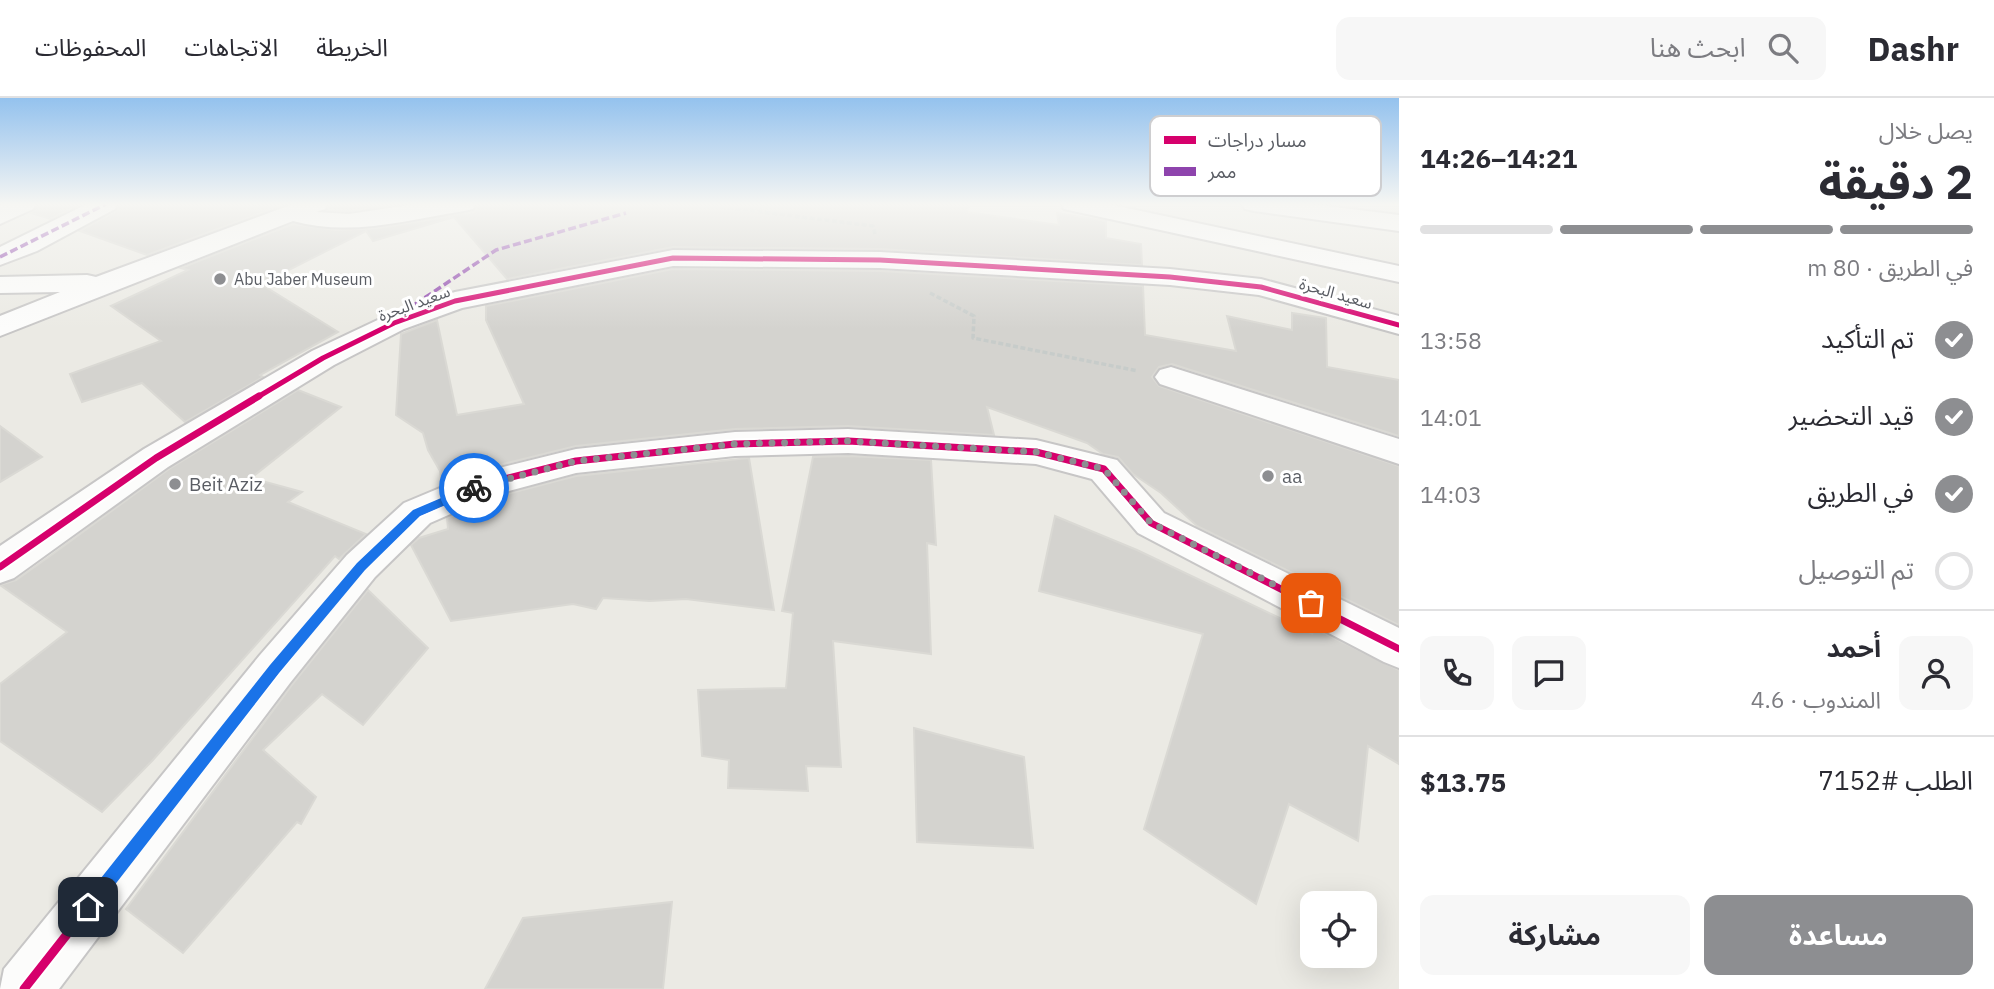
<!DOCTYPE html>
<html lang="ar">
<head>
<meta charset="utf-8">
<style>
  :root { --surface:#fff; --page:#f7f7f7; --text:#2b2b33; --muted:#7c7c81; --line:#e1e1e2; --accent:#8d8e91 }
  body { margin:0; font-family:"IBM Plex Sans","Noto Sans Arabic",sans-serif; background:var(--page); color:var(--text); direction:rtl; height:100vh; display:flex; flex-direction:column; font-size:26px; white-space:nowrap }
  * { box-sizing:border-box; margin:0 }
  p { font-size:23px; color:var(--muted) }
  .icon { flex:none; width:38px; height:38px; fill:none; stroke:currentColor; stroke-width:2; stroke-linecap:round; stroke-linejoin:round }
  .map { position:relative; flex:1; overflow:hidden; direction:ltr }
  .sheet { display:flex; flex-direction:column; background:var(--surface); width:595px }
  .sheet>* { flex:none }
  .buttons { position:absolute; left:1300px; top:793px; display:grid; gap:14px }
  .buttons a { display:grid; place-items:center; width:77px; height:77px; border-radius:14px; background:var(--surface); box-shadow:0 7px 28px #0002; font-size:35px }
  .pin { position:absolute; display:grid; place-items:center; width:60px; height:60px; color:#fff; margin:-30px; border-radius:14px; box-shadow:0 4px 10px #0006 }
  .courier { position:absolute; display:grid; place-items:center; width:70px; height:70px; margin:-35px; border:5px solid #1a73e8; border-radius:50%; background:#fff; color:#222; box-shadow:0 2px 9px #0007 }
  .overview em { font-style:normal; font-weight:700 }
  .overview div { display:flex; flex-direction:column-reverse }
  .overview { display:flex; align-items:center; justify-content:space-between; height:119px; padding:0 21px }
  h1 { font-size:46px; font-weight:700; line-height:52px }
  .bar { display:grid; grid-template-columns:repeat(4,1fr); gap:10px 7px; align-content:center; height:84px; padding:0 21px }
  .bar i { height:9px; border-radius:5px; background:var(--line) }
  .bar .active { background:var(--accent) }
  .bar p { grid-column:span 4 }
  .line { display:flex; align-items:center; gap:18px; padding:0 21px; border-top:2px solid var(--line) }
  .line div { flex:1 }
  .round { display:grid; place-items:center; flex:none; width:74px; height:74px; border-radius:14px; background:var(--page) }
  ol { padding:0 21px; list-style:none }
  li { display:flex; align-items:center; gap:21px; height:77px }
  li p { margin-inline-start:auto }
  li .icon { padding:7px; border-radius:50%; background:var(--accent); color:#fff; stroke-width:4 }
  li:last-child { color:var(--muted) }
  li i { width:38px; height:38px; border:4px solid var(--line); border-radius:50% }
  .cta { display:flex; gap:14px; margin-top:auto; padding:14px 21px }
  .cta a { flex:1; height:80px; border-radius:14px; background:var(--accent); color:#fff; font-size:28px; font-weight:700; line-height:80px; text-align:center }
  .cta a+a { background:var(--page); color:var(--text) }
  header { display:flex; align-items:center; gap:42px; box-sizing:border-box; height:98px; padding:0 35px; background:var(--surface); border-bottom:2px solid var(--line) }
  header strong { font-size:33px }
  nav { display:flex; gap:38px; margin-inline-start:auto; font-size:24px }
  .search { width:490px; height:63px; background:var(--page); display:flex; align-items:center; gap:18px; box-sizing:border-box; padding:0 24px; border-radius:14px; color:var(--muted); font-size:26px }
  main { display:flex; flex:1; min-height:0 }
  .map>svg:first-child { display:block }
  .building { fill:#d4d3cf; stroke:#dad9d4; stroke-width:2 }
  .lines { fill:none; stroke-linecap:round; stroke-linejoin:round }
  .minor-casing { stroke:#c7c6c6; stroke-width:4 }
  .path { stroke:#c7ccca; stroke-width:3.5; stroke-dasharray:5 2.5; stroke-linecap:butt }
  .minor { fill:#fcfcfb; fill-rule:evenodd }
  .quiet { stroke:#8e44ad; stroke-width:3.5; stroke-dasharray:8 3.5; stroke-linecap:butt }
  .cycleway-far2-casing { stroke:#fff; stroke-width:9 }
  .cycleway-far1-casing { stroke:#fff; stroke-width:11 }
  .cycleway-casing { stroke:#fff; stroke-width:13 }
  .cycleway-far2 { stroke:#d6006c; stroke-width:5 }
  .cycleway-far1 { stroke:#d6006c; stroke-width:7 }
  .cycleway { stroke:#d6006c; stroke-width:9 }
  .route { fill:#1a73e8 }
  .done { stroke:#8d8e91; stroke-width:7; stroke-dasharray:0 12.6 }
  .poi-dot { fill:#8d8e91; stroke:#fff; stroke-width:2.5 }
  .labels { text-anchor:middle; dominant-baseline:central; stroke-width:6; stroke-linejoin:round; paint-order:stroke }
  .far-poi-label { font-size:16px; fill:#5a5d64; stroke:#fff; text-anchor:start }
  .far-street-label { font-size:16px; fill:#5a5d64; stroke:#fff }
  .poi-label { font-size:19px; fill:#5a5d64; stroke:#fff; text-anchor:start }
  .key { fill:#fff; stroke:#ceced0; stroke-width:2 }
  .key-label { font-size:19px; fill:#5a5d64 }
</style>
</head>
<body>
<header>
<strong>Dashr</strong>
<div class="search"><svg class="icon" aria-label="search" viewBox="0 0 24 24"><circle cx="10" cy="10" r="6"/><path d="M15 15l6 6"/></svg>ابحث هنا</div>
<nav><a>الخريطة</a><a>الاتجاهات</a><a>المحفوظات</a></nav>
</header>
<main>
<section class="sheet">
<div class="overview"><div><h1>2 دقيقة</h1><p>يصل خلال</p></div><em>14:21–14:26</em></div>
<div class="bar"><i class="active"></i><i class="active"></i><i class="active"></i><i></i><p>في الطريق · 80 m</p></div>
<ol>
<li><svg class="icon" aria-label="check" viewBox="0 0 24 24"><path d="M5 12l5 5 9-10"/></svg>تم التأكيد<p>13:58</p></li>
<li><svg class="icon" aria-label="check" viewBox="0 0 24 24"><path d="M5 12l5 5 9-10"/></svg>قيد التحضير<p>14:01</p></li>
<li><svg class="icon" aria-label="check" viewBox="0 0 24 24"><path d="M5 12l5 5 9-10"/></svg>في الطريق<p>14:03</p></li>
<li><i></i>تم التوصيل</li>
</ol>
<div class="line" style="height:126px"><a class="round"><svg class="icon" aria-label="person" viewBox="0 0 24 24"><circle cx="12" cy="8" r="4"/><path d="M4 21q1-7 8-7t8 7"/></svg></a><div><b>أحمد</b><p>المندوب · 4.6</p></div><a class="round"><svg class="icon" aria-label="chat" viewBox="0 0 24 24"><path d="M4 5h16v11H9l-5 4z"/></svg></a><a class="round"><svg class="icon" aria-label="phone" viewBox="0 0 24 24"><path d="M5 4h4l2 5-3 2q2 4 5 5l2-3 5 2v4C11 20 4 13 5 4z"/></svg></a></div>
<div class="line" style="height:91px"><div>الطلب #7152</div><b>$13.75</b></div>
<div class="cta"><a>مساعدة</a><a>مشاركة</a></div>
</section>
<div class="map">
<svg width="1399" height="891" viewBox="0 0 1399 891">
  <rect width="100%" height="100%" fill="#ebeae4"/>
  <g class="building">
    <path d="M38,106H81L50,121L31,115Z"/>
    <path d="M121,106H285L147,157L80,133L116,113Z"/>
    <path d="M331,106H398L349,113L327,112Z"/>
    <path d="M479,106H969L967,114L1059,127L1057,115L1106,123V140L1141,146L1142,167L880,151L673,149L507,181L454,119L373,143L366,133L261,186L338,234L260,277L263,279L185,324L142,285L82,304L70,276L161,243L111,208L188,172L181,170L293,126L336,132L379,130L474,114Z"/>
    <path d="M673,171L880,173L1143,188L1145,237L1236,253L1227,218L1292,232V215L1326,220L1327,269L1399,282V338L1172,266L1159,269L1152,279L1159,288L1399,368V527L1197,428L1161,395L1133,376L1118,359L1103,356L1087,345L987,309L994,337L848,328L735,331L576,348L470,374L442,386L440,373L428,352L423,335L396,317L401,236L437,222L457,317L524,306L486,222V208Z"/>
    <path d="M298,292L341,309L251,380L302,394L288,404L366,436L339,461L335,458L152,663L102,714L0,643V586L67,534L0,487L16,482L50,458L169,371Z"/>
    <path d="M0,328L42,359L0,384Z"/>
    <path d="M848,358L931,362L936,447L927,445L931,556L833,543L841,669L806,668L808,693L728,690L729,662L702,658L698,592L786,590L793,515L782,513L813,359Z"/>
    <path d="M749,360L774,512L686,501L650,503L603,500L596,511L573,506L451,523L411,447L419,440L448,431L447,420L495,399L576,378Z"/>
    <path d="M1055,418L1137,452L1313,536L1298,522L1399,572V666L1368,648L1358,743L1289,706L1256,806L1144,731L1203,536L1039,493Z"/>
    <path d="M368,492L428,550L363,627L322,596L263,652L316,699L301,726L297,724L183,855L126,811L292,587Z"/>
    <path d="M914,630L1024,659L1033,750L917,744Z"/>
    <path d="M672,804L663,891H485L523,820Z"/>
  </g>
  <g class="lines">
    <defs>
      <g id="minor">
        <path d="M5,106H36L33,111L0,126V108Z"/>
        <path d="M87,106H118L115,111L37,153L0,167V149Z"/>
        <path d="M293,106H328L325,111L316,114L349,116L416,106H476L473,111L464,113C407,122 350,139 293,123L0,238V218L60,194L0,195V179L87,177L96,179Z"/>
        <path d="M1061,106H1108L1399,168V184L1073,113L1064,111Z"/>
        <path d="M1242,106H1311L1399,117V133L1254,113L1245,111Z"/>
        <path d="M673,152L880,154L1170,171L1261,181L1399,218V236L1259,197L1170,187L880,170L673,168L462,210L404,231L334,267L168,369L14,480L0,485V448L144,351L312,253L384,219L455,194Z"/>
        <path d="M1171,269L1399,341V366L1160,286L1155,279L1160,272Z"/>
        <path d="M848,331L1036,342L1117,362L1164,415L1399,530V570L1384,564L1138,435L1092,381L1036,366L848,355L735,358L576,375L494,397L430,425L375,479L290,585L59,891H0L4,871L260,557L347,457L404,405L471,377L576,351L735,334Z"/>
      </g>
    </defs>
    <use href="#minor" class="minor-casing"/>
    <g class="path">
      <path d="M698,106L873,128L875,136"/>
      <path d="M930,195L974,218L973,240L1138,273"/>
    </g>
    <use href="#minor" class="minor"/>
    <g class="quiet">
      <path d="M0,159L106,106"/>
      <path d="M396,219L496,152L626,115"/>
    </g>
    <defs>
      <path id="cycleway-far2" d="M256,300L323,260L394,225L455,203L673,160L880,162L1170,179L1261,189L1399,227"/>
      <g id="cycleway-far1">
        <path d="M0,469L156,360L259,298"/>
        <path d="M288,555L361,468L417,415L484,386L576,363L735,346L848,343L1036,354L1104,371L1151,425L1399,551"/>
      </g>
      <path id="cycleway" d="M24,891L290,553"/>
    </defs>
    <use href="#cycleway-far2" class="cycleway-far2-casing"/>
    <use href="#cycleway-far1" class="cycleway-far1-casing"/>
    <use href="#cycleway" class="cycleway-casing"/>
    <use href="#cycleway-far2" class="cycleway-far2"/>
    <use href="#cycleway-far1" class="cycleway-far1"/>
    <use href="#cycleway" class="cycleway"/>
  </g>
  <linearGradient id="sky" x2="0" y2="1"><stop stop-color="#94c2ee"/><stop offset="0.46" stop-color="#f6f6f3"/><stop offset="1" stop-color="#f6f6f3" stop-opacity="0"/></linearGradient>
  <rect width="1399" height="231" fill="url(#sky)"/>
  <path class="route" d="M474,386L479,390L478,393L420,418L365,472L279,575L93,815L88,817L82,815L80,809L82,804L270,567L357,465L413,412Z"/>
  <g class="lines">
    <path class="done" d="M474,390L576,363L735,346L848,343L1036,354L1104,371L1151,425L1311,505"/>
  </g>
  <g class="poi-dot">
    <circle cx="220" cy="181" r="7"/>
    <circle cx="1268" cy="378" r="7"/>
    <circle cx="175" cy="386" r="7"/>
  </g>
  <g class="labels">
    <g class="far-poi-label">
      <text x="234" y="181">Abu Jaber Museum</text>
    </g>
    <g class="far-street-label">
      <text transform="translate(1336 195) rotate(16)">سعيد البحرة</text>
      <text transform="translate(414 205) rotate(-20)">سعيد البحرة</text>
    </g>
    <g class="poi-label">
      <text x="1282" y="378">aa</text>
      <text x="189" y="386">Beit Aziz</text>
    </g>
  </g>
  <rect x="1150" y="18" width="231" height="80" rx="10" class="key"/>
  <rect x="1164" y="38" width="32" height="8" fill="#d6006c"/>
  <rect x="1164" y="69" width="32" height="9" fill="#8e44ad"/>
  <g class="key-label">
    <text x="1208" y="49">مسار دراجات</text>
    <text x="1208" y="80">ممر</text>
  </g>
</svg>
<div class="buttons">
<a><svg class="icon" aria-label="locate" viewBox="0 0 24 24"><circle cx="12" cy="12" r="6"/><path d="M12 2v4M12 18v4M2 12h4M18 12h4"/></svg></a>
</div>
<div class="pin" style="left:1311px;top:505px;background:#ea580c"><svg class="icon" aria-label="bag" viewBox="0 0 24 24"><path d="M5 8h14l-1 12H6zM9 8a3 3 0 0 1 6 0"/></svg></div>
<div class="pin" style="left:88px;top:809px;background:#1f2937"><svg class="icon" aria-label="home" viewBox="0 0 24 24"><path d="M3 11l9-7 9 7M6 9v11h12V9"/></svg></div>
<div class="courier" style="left:474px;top:390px"><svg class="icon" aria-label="bike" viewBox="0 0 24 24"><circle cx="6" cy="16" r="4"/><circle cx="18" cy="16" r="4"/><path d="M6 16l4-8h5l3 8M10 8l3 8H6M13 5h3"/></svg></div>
</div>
</main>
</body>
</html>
